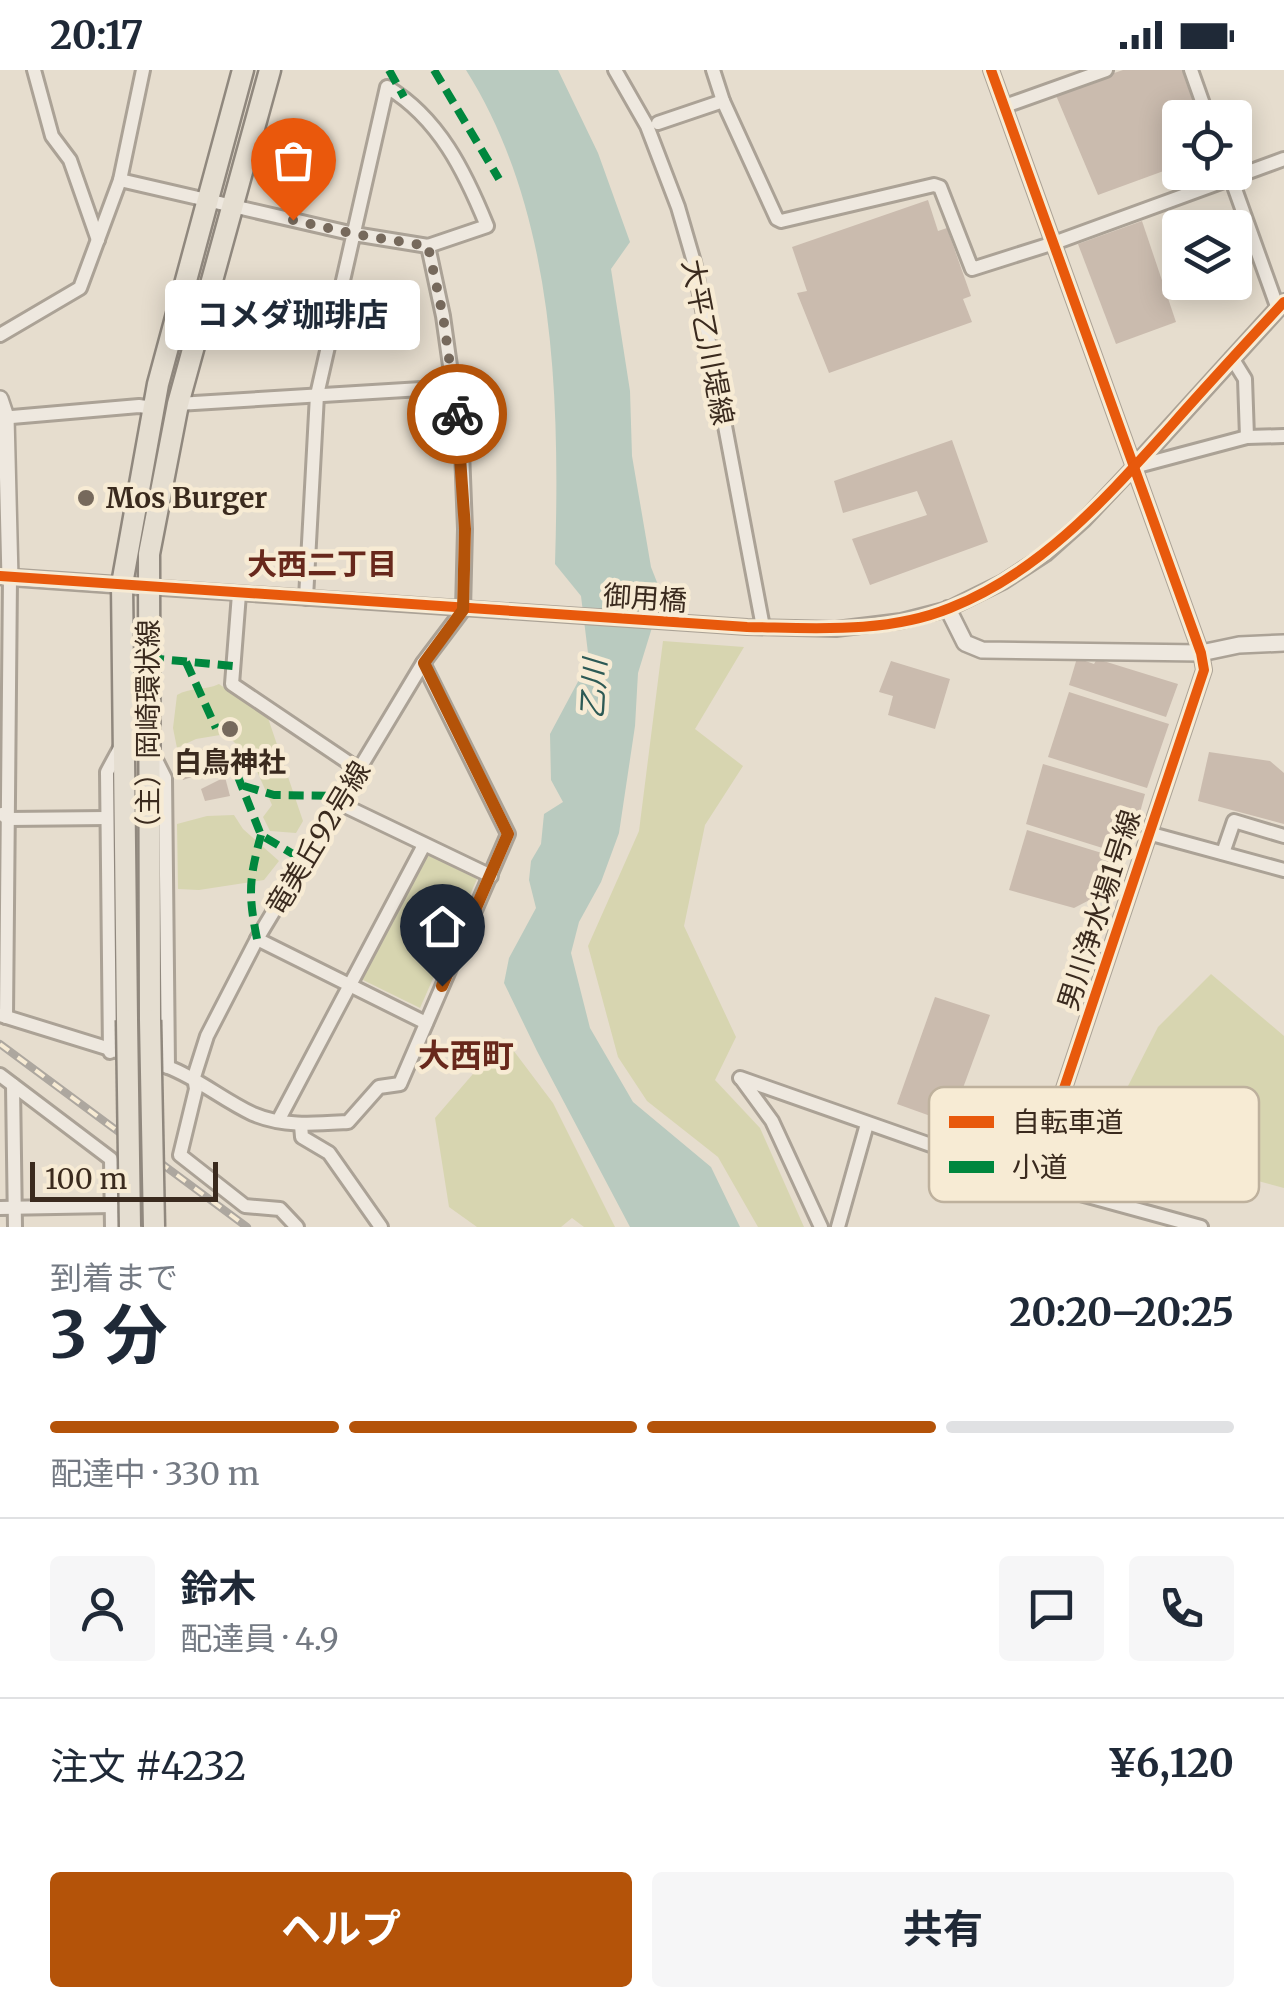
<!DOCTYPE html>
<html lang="ja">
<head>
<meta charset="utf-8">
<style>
  :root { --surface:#fff; --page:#f6f6f7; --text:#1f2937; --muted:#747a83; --line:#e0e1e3; --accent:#b45309 }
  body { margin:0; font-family:Merriweather,"Noto Sans JP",serif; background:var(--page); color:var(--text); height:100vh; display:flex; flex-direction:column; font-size:38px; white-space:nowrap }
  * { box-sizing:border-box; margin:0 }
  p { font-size:32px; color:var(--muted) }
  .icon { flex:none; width:55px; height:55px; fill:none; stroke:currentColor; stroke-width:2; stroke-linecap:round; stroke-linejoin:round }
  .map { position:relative; height:1157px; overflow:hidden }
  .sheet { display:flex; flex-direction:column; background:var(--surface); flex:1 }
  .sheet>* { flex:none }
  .buttons { position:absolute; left:1162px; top:30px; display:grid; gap:20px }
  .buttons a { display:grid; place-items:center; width:90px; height:90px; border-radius:10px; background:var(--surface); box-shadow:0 5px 25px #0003; font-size:50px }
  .scale { position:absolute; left:30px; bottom:25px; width:188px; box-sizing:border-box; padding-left:10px; border:5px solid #3a2a1e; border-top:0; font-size:28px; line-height:35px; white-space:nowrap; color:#3a2a1e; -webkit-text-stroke:8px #f7ebd4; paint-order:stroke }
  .pin { position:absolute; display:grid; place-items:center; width:85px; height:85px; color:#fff; margin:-102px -42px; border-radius:50% 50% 50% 0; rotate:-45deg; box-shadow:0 0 10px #0007 }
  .pin .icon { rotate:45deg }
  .courier { position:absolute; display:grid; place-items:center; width:100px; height:100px; margin:-50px; border:8px solid #b45309; border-radius:50%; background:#fff; color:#222; box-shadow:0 2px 12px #0007 }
  .bubble { position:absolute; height:70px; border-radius:10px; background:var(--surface); box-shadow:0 5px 25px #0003; font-size:32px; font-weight:700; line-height:70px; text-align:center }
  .headline em { font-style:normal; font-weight:700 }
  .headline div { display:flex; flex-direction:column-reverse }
  .headline { display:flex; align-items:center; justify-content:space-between; height:170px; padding:0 50px }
  h1 { font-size:65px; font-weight:700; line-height:75px }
  .bar { display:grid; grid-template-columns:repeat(4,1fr); gap:15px 10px; align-content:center; height:120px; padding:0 50px }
  .bar i { height:12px; border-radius:8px; background:var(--line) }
  .bar .current { background:var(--accent) }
  .bar p { grid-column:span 4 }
  .line { display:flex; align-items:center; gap:25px; padding:0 50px; border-top:2px solid var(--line) }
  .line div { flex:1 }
  .round { display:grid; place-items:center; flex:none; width:105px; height:105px; border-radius:10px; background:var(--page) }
  .cta { display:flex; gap:20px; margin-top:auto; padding:20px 50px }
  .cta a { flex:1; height:115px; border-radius:10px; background:var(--accent); color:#fff; font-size:40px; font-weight:700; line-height:115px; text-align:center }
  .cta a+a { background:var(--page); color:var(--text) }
  .status { display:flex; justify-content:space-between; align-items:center; height:70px; padding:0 50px; background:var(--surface); direction:ltr }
  .status svg { height:28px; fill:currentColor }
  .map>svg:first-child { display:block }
  .green { fill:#d7d5b0 }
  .water { fill:#b9cabf }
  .building { fill:#cabbae }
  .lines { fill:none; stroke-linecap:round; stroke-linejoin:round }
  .minor-casing { stroke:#aba296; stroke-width:18 }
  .tertiary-casing { stroke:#aba296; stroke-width:20 }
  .primary-casing { stroke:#90887e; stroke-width:25 }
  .minor { stroke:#eee8df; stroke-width:12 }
  .tertiary { stroke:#eee8df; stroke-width:15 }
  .primary { stroke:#e5ded1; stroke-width:20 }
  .rail-casing { stroke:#ada79f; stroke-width:8 }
  .rail { stroke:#f7ebd4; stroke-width:4; stroke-dasharray:11; stroke-linecap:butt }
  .primary-bridge-casing { stroke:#90887e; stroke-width:25; stroke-linecap:butt }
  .primary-bridge { stroke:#e5ded1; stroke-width:20 }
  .quiet { stroke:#00873e; stroke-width:8; stroke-dasharray:15 8; stroke-linecap:butt }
  .cycleway-casing { stroke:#f7ebd4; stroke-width:16 }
  .cycleway { stroke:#e8590c; stroke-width:10 }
  .done { stroke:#76695c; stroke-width:10; stroke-dasharray:0 18 }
  .route { stroke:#b45309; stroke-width:12 }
  .poi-dot { fill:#76695c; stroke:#f7ebd4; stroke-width:4 }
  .labels { text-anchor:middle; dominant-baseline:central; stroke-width:9; stroke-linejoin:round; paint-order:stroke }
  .street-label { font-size:28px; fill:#3a2a1e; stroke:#f7ebd4 }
  .poi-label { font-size:28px; font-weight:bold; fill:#3a2a1e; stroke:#f7ebd4; text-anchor:start }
  .neighbourhood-label { font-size:30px; font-weight:bold; fill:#68281c; stroke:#f7ebd4 }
  .water-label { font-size:30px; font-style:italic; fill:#2d5a55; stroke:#f7ebd4 }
  .quarter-label { font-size:32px; font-weight:bold; fill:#68281c; stroke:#f7ebd4 }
  .key { fill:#f7ebd4; stroke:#beb19d; stroke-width:2.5 }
  .key-label { font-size:28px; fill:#3a2a1e }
</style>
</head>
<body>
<div class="status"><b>20:17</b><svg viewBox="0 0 49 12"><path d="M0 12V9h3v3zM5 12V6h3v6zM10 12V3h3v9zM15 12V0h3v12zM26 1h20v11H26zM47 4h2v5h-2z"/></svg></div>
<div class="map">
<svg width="1284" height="1157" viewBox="0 0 1284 1157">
  <rect width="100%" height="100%" fill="#e6ddce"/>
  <g class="green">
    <path d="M663,571L744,577L695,659L743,696L705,755L684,856L736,967L715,1010L760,1058L804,1157H758L718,1087L647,1031L618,987L588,876L639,761Z"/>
    <path d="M219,614L268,648L303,751L296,763L270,761L263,747L272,735L252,690L226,664L196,669L177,678L173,658L177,625C190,617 204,621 219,614Z"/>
    <path d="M234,745L243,759L279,791L264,810L199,820L178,819L177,754L207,746Z"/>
    <path d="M427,784L477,809L420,938L361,909Z"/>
    <path d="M1211,904L1284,966V1118L1110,1071L1127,1018L1158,957Z"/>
    <path d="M504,968L553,1033L615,1157H584L572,1148L561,1157H477L449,1137L435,1048Z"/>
  </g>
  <path class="water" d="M466,0H558L598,83L630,172L611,199L630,321L632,386L651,497L662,525L638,603L635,656L619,763L601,812L579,852L571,883L590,958L633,1032L711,1097L740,1157H630L537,981L504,913L509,888L536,838L529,810L531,791L541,774L544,744L563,732L551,710L550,664L589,591L581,526L555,494C560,329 556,143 466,0Z"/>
  <g class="building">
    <path d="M1123,0H1184L1199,48H1180V95L1098,125L1055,23Z"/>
    <path d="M928,130L938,161L947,158L971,226L963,229L972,252L829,303L797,223L807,221L792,177Z"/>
    <path d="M1142,151L1176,252L1116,274L1078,174Z"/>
    <path d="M952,370L988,472L870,515L852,469L927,445L917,421L843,443L834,411Z"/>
    <path d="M1077,588L1094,594L1097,589L1178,614L1166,647L1069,615Z"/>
    <path d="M891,591L950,609L935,659L888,645L893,626L879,622Z"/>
    <path d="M1069,622L1169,654L1147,718L1048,687Z"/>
    <path d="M205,678L213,700L183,710L175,689Z"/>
    <path d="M1209,682L1270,691L1284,703V754L1198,731Z"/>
    <path d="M1043,694L1145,724L1128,786L1026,754Z"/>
    <path d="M225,707L230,726L205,731L201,719Z"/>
    <path d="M1027,760L1118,788L1107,821L1074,838L1009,820Z"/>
    <path d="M935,927L990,945L950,1053L897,1034Z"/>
  </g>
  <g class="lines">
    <defs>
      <g id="minor">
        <path d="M34,0L52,66L70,90L98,170"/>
        <path d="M615,0L647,56L678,137L694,192L763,557"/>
        <path d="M713,0L723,31L777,149L781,151L934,115L940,117L972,199L1054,173L1284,89"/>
        <path d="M991,0L1201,583L1204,600L1033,1111"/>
        <path d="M1191,0L1208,48"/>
        <path d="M1005,36L1106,0"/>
        <path d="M658,53L723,31"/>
        <path d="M1230,105L1278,239"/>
        <path d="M120,110L354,164L428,176L487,156C465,102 439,48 387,17L317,325L306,528"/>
        <path d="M0,265L80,218L120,110L143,0"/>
        <path d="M1232,288L1245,309L1247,367"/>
        <path d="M178,334L454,317"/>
        <path d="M0,348L139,336L154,338"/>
        <path d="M147,517L747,557L836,559L901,551L948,539L1003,512L1046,484L1084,450L1134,397L1247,367L1284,366"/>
        <path d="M239,524L232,614L358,699"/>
        <path d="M152,682L165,708L168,997"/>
        <path d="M342,726L345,736L491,806"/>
        <path d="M2,744L8,749L107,748"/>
        <path d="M1148,763L1284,800"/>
        <path d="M1223,783L1234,751L1284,766"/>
        <path d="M257,869L426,953"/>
        <path d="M0,945L168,997C199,1009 223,1030 253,1044C283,1057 316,1054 348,1052L379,1017L400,1014L508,764L423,593"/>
        <path d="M6,947L10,508"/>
        <path d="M110,982L107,702L120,678"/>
        <path d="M0,1005L111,1089L112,1157"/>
        <path d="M740,1008L1033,1111L1201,1157"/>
        <path d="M742,1010L772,1051L821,1157"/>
        <path d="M13,1015L15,1157"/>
        <path d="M278,1051L424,775"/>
        <path d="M301,1055L302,1067L329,1083L381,1157"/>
        <path d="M0,1138L112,1136"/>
        <path d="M297,1157L280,1139L245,1136L180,1085L196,1019L194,1007L207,966L257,869L423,593L463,540L465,459L462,381L443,246L428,176"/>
        <path d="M838,1157L867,1054"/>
      </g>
      <g id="tertiary">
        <path d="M0,329L6,347L10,508"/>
        <path d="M1134,397L1284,232"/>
        <path d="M4,507L147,517"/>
        <path d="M948,539L965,573L982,580L1201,583L1239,575L1284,573"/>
      </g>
      <g id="primary">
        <path d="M127,950L122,514L158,314L243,0"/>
        <path d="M150,950L149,484L178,334L270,0"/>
      </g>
    </defs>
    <use href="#minor" class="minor-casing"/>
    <use href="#tertiary" class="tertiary-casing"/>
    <use href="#primary" class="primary-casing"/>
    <use href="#minor" class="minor"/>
    <use href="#tertiary" class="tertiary"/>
    <use href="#primary" class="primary"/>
    <defs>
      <path id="rail" d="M0,974L247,1157"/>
    </defs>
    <use href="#rail" class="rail-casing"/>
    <use href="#rail" class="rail"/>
    <defs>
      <g id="primary-bridge">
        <path d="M127,950L130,1157"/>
        <path d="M150,950L154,1157"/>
      </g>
    </defs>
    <use href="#primary-bridge" class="primary-bridge-casing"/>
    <use href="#primary-bridge" class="primary-bridge"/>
    <g class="quiet">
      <path d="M389,0L404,27"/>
      <path d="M434,0L499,109"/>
      <path d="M149,588L233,596"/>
      <path d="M186,592L216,658"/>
      <path d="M229,684L261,765L303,790"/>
      <path d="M244,716L274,725L342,726"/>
      <path d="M257,869C248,824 249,809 261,765"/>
    </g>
    <defs>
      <g id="cycleway">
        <path d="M991,0L1201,583L1204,600L1033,1111"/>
        <path d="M0,506L747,557C814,558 886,564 950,538C1043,501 1106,428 1171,356C1208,314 1246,273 1284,232"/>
      </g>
    </defs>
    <use href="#cycleway" class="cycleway-casing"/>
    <use href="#cycleway" class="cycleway"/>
  </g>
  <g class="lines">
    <path class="done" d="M293,150L354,164L428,176L443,246L457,344"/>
    <path class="route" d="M442,916L508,764L424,593L463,540L465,459L457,344"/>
  </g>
  <g class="poi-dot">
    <circle cx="86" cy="428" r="10"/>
    <circle cx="230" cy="659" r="10"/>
  </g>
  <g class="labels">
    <g class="street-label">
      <text transform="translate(708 272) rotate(79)">大平乙川堤線</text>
      <text transform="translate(645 528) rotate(4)">御用橋</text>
      <text transform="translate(148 661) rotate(-90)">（主）岡崎環状線</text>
      <text transform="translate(318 768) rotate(-59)">竜美丘92号線</text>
      <text transform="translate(1099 840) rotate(-72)">男川浄水場1号線</text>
    </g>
    <g class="poi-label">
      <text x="106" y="428">Mos Burger</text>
      <text x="230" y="692" text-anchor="middle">白鳥神社</text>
    </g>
    <g class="neighbourhood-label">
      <text x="322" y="494">大西二丁目</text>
    </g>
    <g class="water-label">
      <text transform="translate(593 619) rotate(-87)">乙川</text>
    </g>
    <g class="quarter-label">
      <text x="466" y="986">大西町</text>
    </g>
  </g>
  <rect x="929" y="1017" width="330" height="115" rx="15" class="key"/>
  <rect x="949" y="1046" width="45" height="12" fill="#e8590c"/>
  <rect x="949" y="1091" width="45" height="12" fill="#00873e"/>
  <g class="key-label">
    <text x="1012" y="1062">自転車道</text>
    <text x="1012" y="1107">小道</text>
  </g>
</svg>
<div class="buttons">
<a><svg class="icon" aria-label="locate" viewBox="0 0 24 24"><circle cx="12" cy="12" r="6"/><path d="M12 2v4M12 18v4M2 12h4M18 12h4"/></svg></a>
<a><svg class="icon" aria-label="layers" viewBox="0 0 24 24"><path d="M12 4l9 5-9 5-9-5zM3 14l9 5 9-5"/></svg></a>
</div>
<div class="scale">100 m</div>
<div class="pin" style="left:293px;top:150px;background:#ea580c"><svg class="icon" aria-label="bag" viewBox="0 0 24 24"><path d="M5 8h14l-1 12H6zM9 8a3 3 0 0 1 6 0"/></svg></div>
<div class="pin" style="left:442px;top:916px;background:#1f2937"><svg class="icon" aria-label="home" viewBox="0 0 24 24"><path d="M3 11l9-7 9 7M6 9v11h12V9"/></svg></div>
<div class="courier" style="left:457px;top:344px"><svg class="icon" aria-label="bike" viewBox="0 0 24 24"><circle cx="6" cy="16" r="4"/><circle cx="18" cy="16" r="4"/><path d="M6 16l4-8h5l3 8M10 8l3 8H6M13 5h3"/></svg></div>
<div class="bubble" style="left:165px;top:210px;width:255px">コメダ珈琲店</div>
</div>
<section class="sheet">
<div class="headline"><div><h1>3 分</h1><p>到着まで</p></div><em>20:20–20:25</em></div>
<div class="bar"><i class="current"></i><i class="current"></i><i class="current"></i><i></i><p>配達中 · 330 m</p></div>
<div class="line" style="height:180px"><a class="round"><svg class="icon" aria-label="person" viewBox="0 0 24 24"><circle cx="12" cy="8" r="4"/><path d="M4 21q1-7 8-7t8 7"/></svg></a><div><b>鈴木</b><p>配達員 · 4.9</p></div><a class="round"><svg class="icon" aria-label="chat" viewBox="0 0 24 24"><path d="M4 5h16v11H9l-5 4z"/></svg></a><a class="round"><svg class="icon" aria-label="phone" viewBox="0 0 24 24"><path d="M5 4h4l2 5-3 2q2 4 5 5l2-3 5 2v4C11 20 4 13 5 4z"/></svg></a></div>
<div class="line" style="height:130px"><div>注文 #4232</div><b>¥6,120</b></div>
<div class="cta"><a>ヘルプ</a><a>共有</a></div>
</section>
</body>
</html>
